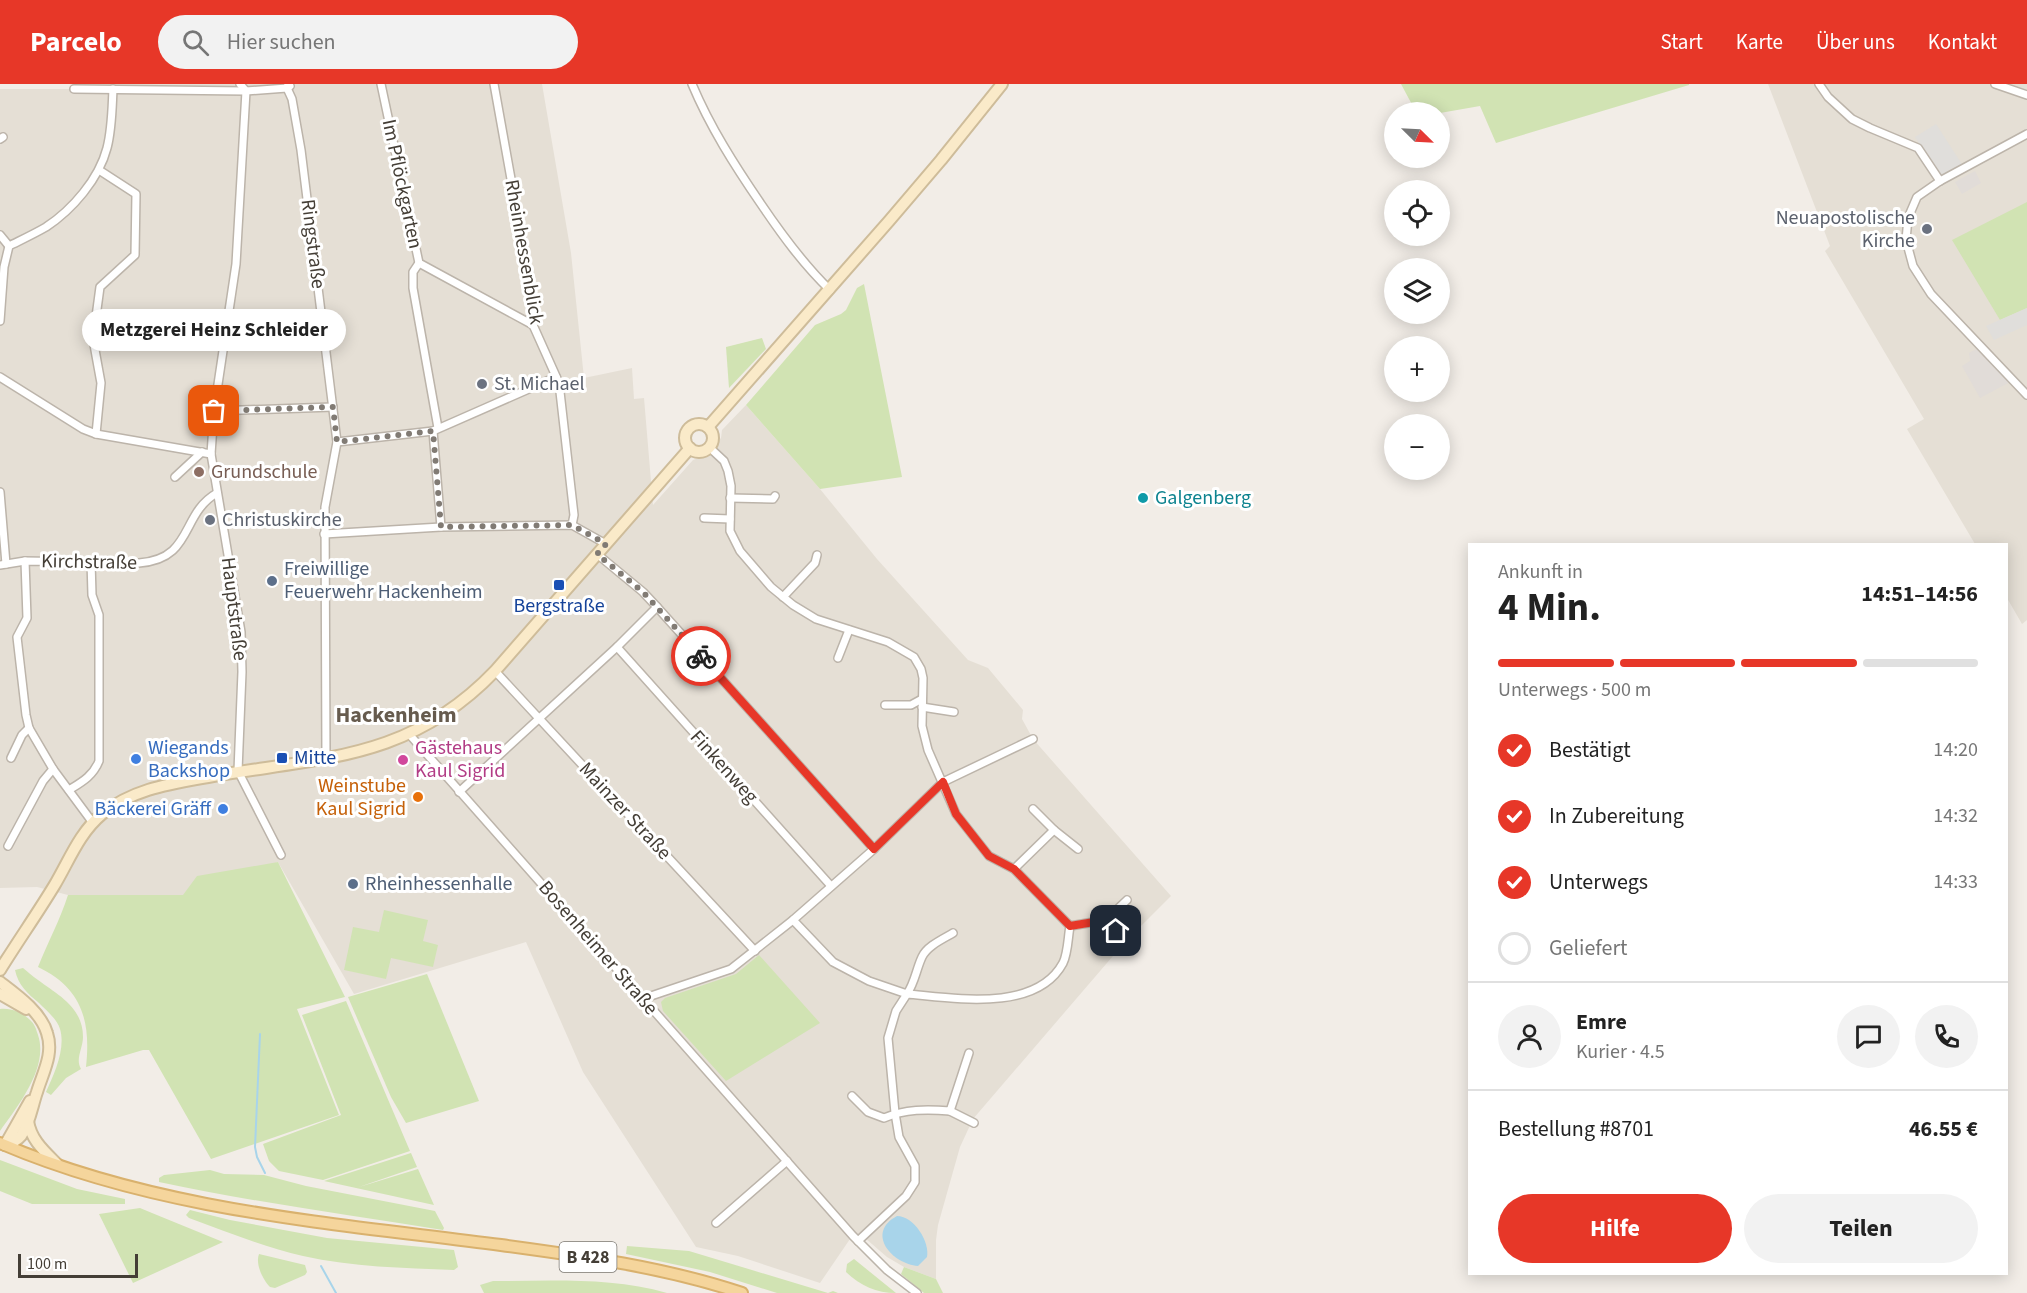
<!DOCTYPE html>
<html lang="de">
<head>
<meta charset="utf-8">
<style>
  :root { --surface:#fff; --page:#f2f2f2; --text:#222; --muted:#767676; --line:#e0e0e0; --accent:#e73728 }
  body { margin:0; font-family:"Source Sans 3",sans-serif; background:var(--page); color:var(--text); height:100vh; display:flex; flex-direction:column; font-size:22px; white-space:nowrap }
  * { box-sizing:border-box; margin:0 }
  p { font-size:20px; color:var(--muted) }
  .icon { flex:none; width:33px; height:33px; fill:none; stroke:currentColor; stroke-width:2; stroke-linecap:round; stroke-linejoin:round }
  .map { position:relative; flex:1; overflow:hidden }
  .drawer { position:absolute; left:1468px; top:459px; width:540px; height:732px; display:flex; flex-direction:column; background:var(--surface); border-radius:0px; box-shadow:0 3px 15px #0003 }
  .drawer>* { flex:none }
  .needle { width:39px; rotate:114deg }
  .controls { position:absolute; left:1384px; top:18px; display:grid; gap:12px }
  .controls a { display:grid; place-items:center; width:66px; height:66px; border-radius:50%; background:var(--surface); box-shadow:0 3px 15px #0003; font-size:30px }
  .scale { position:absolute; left:18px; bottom:15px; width:120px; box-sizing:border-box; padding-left:6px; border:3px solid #443e36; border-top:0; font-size:16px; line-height:21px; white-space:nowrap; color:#443e36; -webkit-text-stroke:4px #fff; paint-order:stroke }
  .pin { position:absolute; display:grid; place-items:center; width:51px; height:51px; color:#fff; margin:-26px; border-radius:12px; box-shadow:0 3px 9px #0006 }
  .courier { position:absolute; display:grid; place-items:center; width:60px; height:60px; margin:-30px; border:4px solid #e73728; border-radius:50%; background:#fff; color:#222; box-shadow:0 2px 8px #0007 }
  .bubble { position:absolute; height:42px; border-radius:21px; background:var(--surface); box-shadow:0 3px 15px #0003; font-size:20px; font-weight:700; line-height:42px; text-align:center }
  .headline em { font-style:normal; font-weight:700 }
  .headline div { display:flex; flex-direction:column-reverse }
  .headline { display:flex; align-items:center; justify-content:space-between; height:102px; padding:0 30px }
  h1 { font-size:39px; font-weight:700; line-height:45px }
  .bar { display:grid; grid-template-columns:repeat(4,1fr); gap:9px 6px; align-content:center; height:72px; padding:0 30px }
  .bar i { height:8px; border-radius:4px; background:var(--line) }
  .bar .selected { background:var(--accent) }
  .bar p { grid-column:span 4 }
  .line { display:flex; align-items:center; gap:15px; padding:0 30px; border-top:2px solid var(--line) }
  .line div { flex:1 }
  .round { display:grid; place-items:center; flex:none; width:63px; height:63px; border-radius:32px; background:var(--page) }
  ol { padding:0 30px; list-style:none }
  li { display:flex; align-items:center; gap:18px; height:66px }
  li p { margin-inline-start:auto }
  li .icon { padding:6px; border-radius:50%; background:var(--accent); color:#fff; stroke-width:4 }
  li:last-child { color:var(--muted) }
  li i { width:33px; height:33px; border:3px solid var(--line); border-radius:50% }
  .primary-button { display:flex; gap:12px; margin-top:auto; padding:12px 30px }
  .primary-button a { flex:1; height:69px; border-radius:36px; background:var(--accent); color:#fff; font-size:24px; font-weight:700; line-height:69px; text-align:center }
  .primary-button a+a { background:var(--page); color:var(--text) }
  header { display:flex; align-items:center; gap:36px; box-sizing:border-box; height:84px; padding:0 30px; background:var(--accent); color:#fff }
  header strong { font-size:28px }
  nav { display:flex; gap:33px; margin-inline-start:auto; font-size:21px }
  .search { width:420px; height:54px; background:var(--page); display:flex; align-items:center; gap:15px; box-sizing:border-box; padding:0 21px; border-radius:33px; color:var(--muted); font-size:22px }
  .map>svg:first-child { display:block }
  .residential { fill:#e5dfd5 }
  .industrial { fill:#e1dcd8 }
  .green { fill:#d1e3b3 }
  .parking { fill:#e0dedb }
  .water { fill:#a8d4ea }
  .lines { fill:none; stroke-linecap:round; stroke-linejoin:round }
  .stream { stroke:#a8d4ea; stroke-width:2 }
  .minor-casing { stroke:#bcb4aa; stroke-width:10 }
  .secondary-casing { stroke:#cebc9a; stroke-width:14 }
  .primary-casing { stroke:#d9b16d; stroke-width:14 }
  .minor { stroke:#fff; stroke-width:7 }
  .secondary { stroke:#faeac9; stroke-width:10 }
  .primary { stroke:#f5d59c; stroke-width:10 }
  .done { stroke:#817b74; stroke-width:6; stroke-dasharray:0 10.8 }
  .route { stroke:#e73728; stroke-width:8 }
  .worship-dot { fill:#6b7280; stroke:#fff; stroke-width:2 }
  .education-dot { fill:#8d6e63; stroke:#fff; stroke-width:2 }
  .culture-dot { fill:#0f9aa8; stroke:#fff; stroke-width:2 }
  .service-dot { fill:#5c6f8a; stroke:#fff; stroke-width:2 }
  .transit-dot { fill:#1a4fb4; stroke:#fff; stroke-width:2 }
  .shop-dot { fill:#3f7fe0; stroke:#fff; stroke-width:2 }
  .hotel-dot { fill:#d1479c; stroke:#fff; stroke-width:2 }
  .food-dot { fill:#e8710a; stroke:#fff; stroke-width:2 }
  .labels { text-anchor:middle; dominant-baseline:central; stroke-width:6; stroke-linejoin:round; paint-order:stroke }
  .shield { fill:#fff; stroke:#7c7872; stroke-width:1.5 }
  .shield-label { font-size:18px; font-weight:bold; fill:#443e36 }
  .street-label { font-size:20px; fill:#443e36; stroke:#fff }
  .worship-label { font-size:20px; fill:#5b616d; stroke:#fff; text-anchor:start }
  .education-label { font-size:20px; fill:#785e54; stroke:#fff; text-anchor:start }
  .culture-label { font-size:20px; fill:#0d838f; stroke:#fff; text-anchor:start }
  .service-label { font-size:20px; fill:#4e5e75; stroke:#fff; text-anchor:start }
  .transit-label { font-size:20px; fill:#164399; stroke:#fff }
  .shop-label { font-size:20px; fill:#366cbe; stroke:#fff; text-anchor:start }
  .hotel-label { font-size:20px; fill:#b23c85; stroke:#fff; text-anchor:start }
  .food-label { font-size:20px; fill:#c56008; stroke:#fff; text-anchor:end }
  .quarter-label { font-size:22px; font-weight:bold; fill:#665b4e; stroke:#fff }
</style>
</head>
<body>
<header>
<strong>Parcelo</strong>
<div class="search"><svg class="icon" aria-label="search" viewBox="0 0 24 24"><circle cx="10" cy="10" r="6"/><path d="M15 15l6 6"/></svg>Hier suchen</div>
<nav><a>Start</a><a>Karte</a><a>Über uns</a><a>Kontakt</a></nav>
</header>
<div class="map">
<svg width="2027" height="1209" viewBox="0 0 2027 1209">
  <rect width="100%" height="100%" fill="#f2ede7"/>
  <g class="residential">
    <path d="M74,0H542L571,169L584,294L632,284L634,315L644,314L653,421L693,376L702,373L721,354L722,346L746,321L820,405L877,475L968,576L988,584L1023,626L1022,635L1033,655L1171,812L1125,858L973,1035L960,1063L938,1141L936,1156V1195L904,1183L887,1173L865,1154L857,1159L850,1155L820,1199L738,1172L696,1163L583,988L526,858L354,910L278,778L184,811H68L37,803L0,804V5H74Z"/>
    <path d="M1768,0H2027V536L2022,540L2007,514V460H1975L1907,345L1924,335L1825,167L1830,162Z"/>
  </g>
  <g class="industrial">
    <path d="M1975,87L1981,99L1962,110L1955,98Z"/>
    <path d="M1980,263L2012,297L1980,314L1962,282L1970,277L1969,269Z"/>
  </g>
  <g class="green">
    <path d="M1401,0H1689V1L1496,59L1480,22L1440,29L1416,28Z"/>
    <path d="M2027,118V224L2000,236L1952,156Z"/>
    <path d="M864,200L902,393L820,405L746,321L815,241L841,230L846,226L857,204Z"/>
    <path d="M762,254L766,265L729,304L726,263Z"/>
    <path d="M278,778L345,913L297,925L339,1031L211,1075L149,966H143L86,983C91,937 82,904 38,883C48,858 60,836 68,811H183L197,792Z"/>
    <path d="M384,826L428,836L423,857L438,861L433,883L391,874L386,895L344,886L353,843L379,848Z"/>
    <path d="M759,871L820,939L726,997L663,927L661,918L665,914L736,890Z"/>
    <path d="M23,884C28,888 32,892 38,896C58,911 83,923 83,953C83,964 75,975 81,985L66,994L51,1011L46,1008C54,990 66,965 60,945C57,935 46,926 39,919C28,910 18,901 15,886Z"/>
    <path d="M427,890L479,1017L406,1039L391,1013L348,913Z"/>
    <path d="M346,917L410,1067L323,1096L279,1087L269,1077L263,1060L341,1031L302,931Z"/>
    <path d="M0,925C12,924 21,928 29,935C35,940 36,945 38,951C49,983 18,1022 0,1047Z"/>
    <path d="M411,1069L417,1083L359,1103L418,1085L434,1121L324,1097Z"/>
    <path d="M0,1076L77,1105L125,1115V1120H32L0,1107Z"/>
    <path d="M210,1086L224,1090L264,1091L306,1102L435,1127L444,1144L443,1146C348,1131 253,1118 159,1098V1094L164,1091Z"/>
    <path d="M140,1124L152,1129L223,1158L133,1199L99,1130Z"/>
    <path d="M190,1126L230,1136L327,1154L454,1166L458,1183L454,1186C404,1184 352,1183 303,1172C264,1163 227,1148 189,1134L186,1131Z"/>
    <path d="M627,1162L689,1167L828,1209L833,1207L838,1209H777L710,1188L626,1170Z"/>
    <path d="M259,1170L305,1181L307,1188L305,1191L275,1204L270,1203C263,1196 255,1180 259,1170Z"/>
    <path d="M854,1175L896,1209C876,1209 861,1202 846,1188L847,1180Z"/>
    <path d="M904,1183L936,1195L943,1209H924L901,1190Z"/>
    <path d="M493,1197C551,1197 611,1193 667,1209H484L480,1201Z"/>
  </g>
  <g class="parking">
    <path d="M1936,40L1963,82L1942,93L1915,53Z"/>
    <path d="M2027,224V241L1994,256L1986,242Z"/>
  </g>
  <path class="water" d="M897,1132C914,1132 930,1158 927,1173L918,1182C892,1180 865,1149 897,1132Z"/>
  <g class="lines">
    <g class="stream">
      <path d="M260,950L255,1063L257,1073L265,1089"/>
      <path d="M321,1182L336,1209"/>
    </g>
    <defs>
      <g id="minor">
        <path d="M240,0L246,7L236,180L214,327L211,370L241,548L242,588L238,687L281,771"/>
        <path d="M288,0L287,4L292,15L301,66L337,358L325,423L326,675"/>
        <path d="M381,0L419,179L533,241"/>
        <path d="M494,0L525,173L533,241L559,299L574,431L572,441"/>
        <path d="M692,0C710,43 735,82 761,120C782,151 803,180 830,206"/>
        <path d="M1819,0L1828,13L1852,35L1870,44L1918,64L1940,97"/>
        <path d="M1995,0L2027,11"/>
        <path d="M74,5L246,7L287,4L290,2"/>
        <path d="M2027,50L1940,97L1917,113L1908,134L1906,156L1913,182L1931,210L2027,311"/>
        <path d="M0,55L3,53"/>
        <path d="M0,151L9,162"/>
        <path d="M419,179L413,188V204L438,344"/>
        <path d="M0,237L4,183L9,162C21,156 34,150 46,143C72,126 99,95 107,64C112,45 112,25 113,5"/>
        <path d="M0,293L83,345L96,350L211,370"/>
        <path d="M214,327L333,323"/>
        <path d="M433,347L441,443"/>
        <path d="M96,350L101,299L93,255L100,203L135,171L136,110L99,86"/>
        <path d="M337,358L433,347L556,293"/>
        <path d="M709,363L724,377L728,387L731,402L730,447L740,467L771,503L793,521L816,535L888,558L914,573L921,585L923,594L922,642L928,666L956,730L989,772L1014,785L1070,842C1068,853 1068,869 1063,879C1036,929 953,914 907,910L896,927L888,954L895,1029L899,1053L915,1082V1098L906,1112L858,1157"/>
        <path d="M175,393L202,368"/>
        <path d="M0,408L6,480"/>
        <path d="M730,414L773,415L775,412"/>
        <path d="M704,434L730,435"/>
        <path d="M324,450L441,443L572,441L606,460"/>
        <path d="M597,470L643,508L657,523L874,765"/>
        <path d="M25,477L27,534L17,553L26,631L29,644L53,685L93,739"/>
        <path d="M0,481L25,477L139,479C194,475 180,430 217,409"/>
        <path d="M783,513L815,479L817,471"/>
        <path d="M617,563L831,802"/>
        <path d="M838,574L849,546"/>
        <path d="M495,587L755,867"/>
        <path d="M885,621H911L922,615"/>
        <path d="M922,623L954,628"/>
        <path d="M409,650L853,1152L887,1186L917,1209"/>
        <path d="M11,674L22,651L29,644"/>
        <path d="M69,706C82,698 93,692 99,677V531L92,511L91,477"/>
        <path d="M459,708L617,563L657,523"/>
        <path d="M1033,725L1054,746"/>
        <path d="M8,762L43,697L53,685"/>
        <path d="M1014,785L1054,746L1078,765"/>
        <path d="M793,836L833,878L869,897L907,910C915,898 916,886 922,873C927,862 943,855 953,849"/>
        <path d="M1106,836L1127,816"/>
        <path d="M1070,842L1106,836L1127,857"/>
        <path d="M642,915L731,885L793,836L874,765L943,698L1033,655"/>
        <path d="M852,1012L868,1028L884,1034C905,1025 927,1025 950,1027L969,969"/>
        <path d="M950,1027L974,1039"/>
        <path d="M716,1139L787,1077"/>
      </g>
      <g id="secondary">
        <circle cx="699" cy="354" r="14"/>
        <path d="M708,343L889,137L941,76L1002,0"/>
        <path d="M0,886C18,857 37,830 54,802C69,777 79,749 102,730C133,705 169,700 208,693C321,673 409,677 495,587L690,364"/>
        <path d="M0,898C17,911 41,928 47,949C54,970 43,988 37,1008C32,1022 30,1039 21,1052C17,1057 12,1059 5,1061"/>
        <path d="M0,910L26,925"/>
        <path d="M28,1037C31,1056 44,1067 57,1080"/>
        <path d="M5,1061L30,1017"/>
      </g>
      <path id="primary" d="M0,1059C158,1127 333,1139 501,1161C583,1172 664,1183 742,1209"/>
    </defs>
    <use href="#minor" class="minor-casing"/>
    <use href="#secondary" class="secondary-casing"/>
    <use href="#primary" class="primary-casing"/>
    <use href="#minor" class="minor"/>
    <use href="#secondary" class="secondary"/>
    <use href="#primary" class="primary"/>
  </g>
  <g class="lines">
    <path class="done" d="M214,327L333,323L337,358L433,347L441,443L572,441L606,460L597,470L643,508L701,572"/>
    <path class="route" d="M701,572L874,765L943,698L956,730L989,772L1014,785L1070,842L1106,836L1116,847"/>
  </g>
  <g class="worship-dot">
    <circle cx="1927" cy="145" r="6"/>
    <circle cx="482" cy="300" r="6"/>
    <circle cx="210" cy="436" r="6"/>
  </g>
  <circle class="education-dot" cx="199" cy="388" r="6"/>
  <circle class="culture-dot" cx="1143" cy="414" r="6"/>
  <g class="service-dot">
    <circle cx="272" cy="497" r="6"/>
    <circle cx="353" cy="800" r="6"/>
  </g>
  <g class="transit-dot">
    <rect x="553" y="495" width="12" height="12" rx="3"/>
    <rect x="276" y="668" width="12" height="12" rx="3"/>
  </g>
  <g class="shop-dot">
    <circle cx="136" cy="675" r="6"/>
    <circle cx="223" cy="725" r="6"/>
  </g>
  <circle class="hotel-dot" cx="403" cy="676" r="6"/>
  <circle class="food-dot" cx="418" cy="713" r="6"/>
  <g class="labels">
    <rect class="shield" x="559.5" y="1158" width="57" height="30" rx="4.5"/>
    <g class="shield-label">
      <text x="588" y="1173">B 428</text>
    </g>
    <g class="street-label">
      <text transform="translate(402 100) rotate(78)">Im Pflöckgarten</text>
      <text transform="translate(313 160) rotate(83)">Ringstraße</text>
      <text transform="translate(524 168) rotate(80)">Rheinhessenblick</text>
      <text transform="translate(89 478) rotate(1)">Kirchstraße</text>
      <text transform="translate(234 525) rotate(83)">Hauptstraße</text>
      <text transform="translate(724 683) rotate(48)">Finkenweg</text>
      <text transform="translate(625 727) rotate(47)">Mainzer Straße</text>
      <text transform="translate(598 864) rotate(49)">Bosenheimer Straße</text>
    </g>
    <g class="worship-label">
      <text x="1915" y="134" text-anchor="end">Neuapostolische<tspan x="1915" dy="23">Kirche</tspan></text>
      <text x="494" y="300">St. Michael</text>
      <text x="222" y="436">Christuskirche</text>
    </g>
    <g class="education-label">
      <text x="211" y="388">Grundschule</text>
    </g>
    <g class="culture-label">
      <text x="1155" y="414">Galgenberg</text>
    </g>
    <g class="service-label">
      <text x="284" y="485">Freiwillige<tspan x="284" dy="23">Feuerwehr Hackenheim</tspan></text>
      <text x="365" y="800">Rheinhessenhalle</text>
    </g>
    <g class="transit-label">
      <text x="559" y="522">Bergstraße</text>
      <text x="294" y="674" text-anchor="start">Mitte</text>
    </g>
    <g class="shop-label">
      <text x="148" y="664">Wiegands<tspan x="148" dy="23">Backshop</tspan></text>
      <text x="211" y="725" text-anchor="end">Bäckerei Gräff</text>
    </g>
    <g class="hotel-label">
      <text x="415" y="664">Gästehaus<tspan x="415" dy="23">Kaul Sigrid</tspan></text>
    </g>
    <g class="food-label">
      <text x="406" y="702">Weinstube<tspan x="406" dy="23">Kaul Sigrid</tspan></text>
    </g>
    <g class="quarter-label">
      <text x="396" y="631">Hackenheim</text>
    </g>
  </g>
</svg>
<div class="controls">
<a><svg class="needle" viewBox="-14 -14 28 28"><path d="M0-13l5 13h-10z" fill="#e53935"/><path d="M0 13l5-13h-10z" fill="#767676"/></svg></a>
<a><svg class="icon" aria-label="locate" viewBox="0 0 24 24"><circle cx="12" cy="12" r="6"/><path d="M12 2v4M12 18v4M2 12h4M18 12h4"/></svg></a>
<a><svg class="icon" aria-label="layers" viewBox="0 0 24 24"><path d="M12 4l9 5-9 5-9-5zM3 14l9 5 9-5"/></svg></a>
<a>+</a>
<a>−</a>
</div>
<div class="scale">100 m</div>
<div class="pin" style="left:214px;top:327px;background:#ea580c"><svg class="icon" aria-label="bag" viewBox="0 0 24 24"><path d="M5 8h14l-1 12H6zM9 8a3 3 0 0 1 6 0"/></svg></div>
<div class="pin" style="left:1116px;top:847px;background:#1f2937"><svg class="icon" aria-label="home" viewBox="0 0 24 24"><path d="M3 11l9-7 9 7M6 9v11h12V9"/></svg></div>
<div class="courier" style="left:701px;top:572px"><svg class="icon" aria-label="bike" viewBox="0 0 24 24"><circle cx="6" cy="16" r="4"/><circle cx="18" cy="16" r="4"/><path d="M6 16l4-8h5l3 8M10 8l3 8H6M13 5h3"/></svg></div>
<div class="bubble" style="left:82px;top:225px;width:264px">Metzgerei Heinz Schleider</div>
<section class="drawer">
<div class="headline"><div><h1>4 Min.</h1><p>Ankunft in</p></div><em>14:51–14:56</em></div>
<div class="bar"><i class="selected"></i><i class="selected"></i><i class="selected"></i><i></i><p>Unterwegs · 500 m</p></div>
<ol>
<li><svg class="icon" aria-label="check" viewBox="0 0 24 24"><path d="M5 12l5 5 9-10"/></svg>Bestätigt<p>14:20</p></li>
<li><svg class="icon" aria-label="check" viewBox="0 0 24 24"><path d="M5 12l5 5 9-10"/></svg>In Zubereitung<p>14:32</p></li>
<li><svg class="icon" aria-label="check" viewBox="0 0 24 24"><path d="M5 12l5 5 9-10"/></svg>Unterwegs<p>14:33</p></li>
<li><i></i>Geliefert</li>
</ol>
<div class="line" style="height:108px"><a class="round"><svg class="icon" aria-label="person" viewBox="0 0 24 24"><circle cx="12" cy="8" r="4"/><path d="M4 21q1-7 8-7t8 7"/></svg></a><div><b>Emre</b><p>Kurier · 4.5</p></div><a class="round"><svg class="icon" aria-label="chat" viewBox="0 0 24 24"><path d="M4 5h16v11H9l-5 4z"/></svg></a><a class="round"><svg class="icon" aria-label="phone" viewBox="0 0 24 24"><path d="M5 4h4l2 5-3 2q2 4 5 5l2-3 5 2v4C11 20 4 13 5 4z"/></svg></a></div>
<div class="line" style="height:78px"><div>Bestellung #8701</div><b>46.55 €</b></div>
<div class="primary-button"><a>Hilfe</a><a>Teilen</a></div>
</section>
</div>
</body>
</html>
